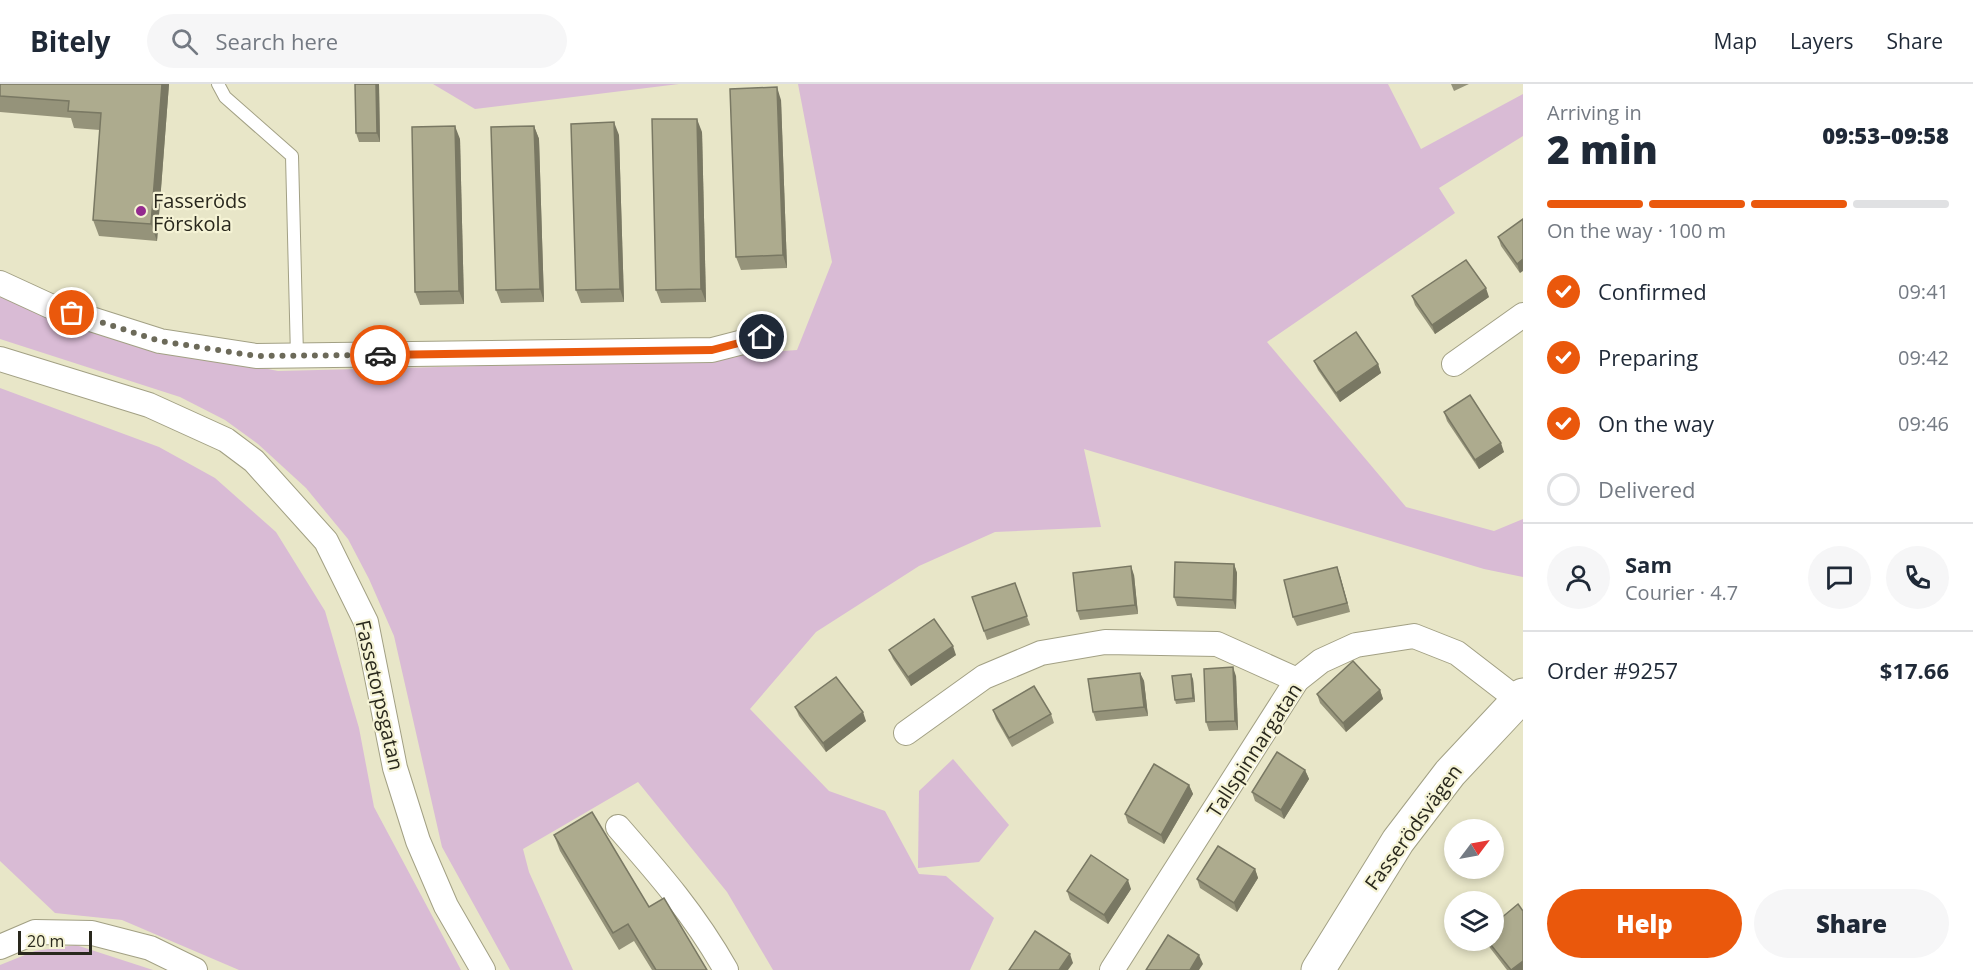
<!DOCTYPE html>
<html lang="en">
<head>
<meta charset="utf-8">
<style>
  :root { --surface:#fff; --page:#f6f6f7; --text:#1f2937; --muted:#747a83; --line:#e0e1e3; --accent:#ea580c }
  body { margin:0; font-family:"Open Sans",sans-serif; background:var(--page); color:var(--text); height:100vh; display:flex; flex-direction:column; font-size:22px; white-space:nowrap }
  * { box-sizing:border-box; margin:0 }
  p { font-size:20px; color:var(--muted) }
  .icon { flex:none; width:33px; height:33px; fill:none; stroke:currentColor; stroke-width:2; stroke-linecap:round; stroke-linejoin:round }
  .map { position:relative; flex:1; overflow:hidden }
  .side { display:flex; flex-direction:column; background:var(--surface); width:450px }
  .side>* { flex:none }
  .needle { width:39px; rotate:58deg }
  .fabs { position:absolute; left:1444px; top:735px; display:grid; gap:12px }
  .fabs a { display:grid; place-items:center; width:60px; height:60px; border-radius:50%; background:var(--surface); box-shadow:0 3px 9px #0003; font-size:30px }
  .scale { position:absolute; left:18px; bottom:15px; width:74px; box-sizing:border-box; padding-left:6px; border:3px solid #29281d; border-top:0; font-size:16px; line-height:21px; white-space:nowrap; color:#29281d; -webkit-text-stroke:4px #f5f3d5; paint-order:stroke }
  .pin { position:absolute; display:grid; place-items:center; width:51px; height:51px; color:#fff; margin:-26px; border:3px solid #fff; border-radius:50%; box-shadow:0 2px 6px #0007 }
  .courier { position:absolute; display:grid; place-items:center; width:60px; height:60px; margin:-30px; border:4px solid #ea580c; border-radius:50%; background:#fff; color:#222; box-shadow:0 2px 8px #0007 }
  .summary em { font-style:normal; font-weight:800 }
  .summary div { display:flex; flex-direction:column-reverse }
  .summary { display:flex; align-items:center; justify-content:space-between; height:102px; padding:0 24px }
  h1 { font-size:39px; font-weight:800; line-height:45px }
  .bar { display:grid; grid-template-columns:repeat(4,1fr); gap:9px 6px; align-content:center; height:72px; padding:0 24px }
  .bar i { height:8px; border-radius:4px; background:var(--line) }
  .bar .selected { background:var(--accent) }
  .bar p { grid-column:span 4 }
  .line { display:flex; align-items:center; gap:15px; padding:0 24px; border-top:2px solid var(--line) }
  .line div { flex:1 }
  .round { display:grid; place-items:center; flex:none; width:63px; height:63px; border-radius:32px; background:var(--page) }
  ol { padding:0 24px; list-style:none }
  li { display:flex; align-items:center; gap:18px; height:66px }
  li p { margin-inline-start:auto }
  li .icon { padding:6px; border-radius:50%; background:var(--accent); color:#fff; stroke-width:4 }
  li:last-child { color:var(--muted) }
  li i { width:33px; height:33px; border:3px solid var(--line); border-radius:50% }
  .cta { display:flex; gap:12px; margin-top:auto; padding:12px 24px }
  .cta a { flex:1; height:69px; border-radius:36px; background:var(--accent); color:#fff; font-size:24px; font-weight:800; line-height:69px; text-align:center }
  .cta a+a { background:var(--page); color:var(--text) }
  header { display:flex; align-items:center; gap:36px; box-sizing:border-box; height:84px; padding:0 30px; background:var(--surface); border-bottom:2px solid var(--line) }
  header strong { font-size:28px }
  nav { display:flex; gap:33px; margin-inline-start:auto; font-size:21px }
  .search { width:420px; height:54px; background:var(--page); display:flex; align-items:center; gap:15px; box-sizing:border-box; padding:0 21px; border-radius:33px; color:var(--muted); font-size:22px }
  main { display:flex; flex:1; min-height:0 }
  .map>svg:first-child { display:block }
  .green { fill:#d9bbd5 }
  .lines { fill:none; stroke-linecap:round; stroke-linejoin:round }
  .lane-casing { stroke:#a2a084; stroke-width:14 }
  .street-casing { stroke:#a2a084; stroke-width:26 }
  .secondary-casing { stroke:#a2a084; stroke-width:35 }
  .lane { stroke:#fff; stroke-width:12 }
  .street { stroke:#fff; stroke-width:24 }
  .secondary { stroke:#fff; stroke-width:33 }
  .wall { fill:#95937a }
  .shaded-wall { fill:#797863 }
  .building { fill:#adab8e; stroke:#797863; stroke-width:1.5 }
  .done { stroke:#6c6a59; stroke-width:6; stroke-dasharray:0 10.8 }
  .route { stroke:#ea580c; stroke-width:8 }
  .poi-dot { fill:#942b8f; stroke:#f5f3d5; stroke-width:2 }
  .labels { text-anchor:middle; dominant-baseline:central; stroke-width:4.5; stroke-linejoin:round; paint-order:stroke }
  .poi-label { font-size:20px; fill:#29281d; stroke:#f5f3d5; text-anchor:start }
  .street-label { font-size:20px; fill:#29281d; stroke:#f5f3d5 }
</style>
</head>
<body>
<header>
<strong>Bitely</strong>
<div class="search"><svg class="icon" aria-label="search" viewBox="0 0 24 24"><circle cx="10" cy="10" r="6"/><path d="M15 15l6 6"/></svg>Search here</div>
<nav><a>Map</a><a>Layers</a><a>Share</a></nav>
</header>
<main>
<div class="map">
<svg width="1523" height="886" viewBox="0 0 1523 886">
  <rect width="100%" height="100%" fill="#e8e6c8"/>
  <g class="green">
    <path d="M433,0H679L475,25Z"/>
    <path d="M798,0H1388L1421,65L1523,10V52L1439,104L1455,129L1267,258L1406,423L1494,447L1523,435V493L1484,485L1084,365L1101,443L995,448L919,482L816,548L750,625L829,707L885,727L919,790L946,792L994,834L970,886H773L727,808L638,698L523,765L529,788L573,886H510L442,763L394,552L369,495L348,455L306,404L258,360L225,336L180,313L0,255V213L109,253L278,287L607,279L797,266L832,178Z"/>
    <path d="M0,304L159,363L215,394L276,448L325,527L359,644L374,723L461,886H239L122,836L55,829L0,777Z"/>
    <path d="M953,675L1009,741L979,778L918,784L919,707Z"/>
    <path d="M76,861L153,886H0V881L35,867Z"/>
  </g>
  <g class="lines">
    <defs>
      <path id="lane" d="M218,0L225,13L292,72L297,272"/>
      <g id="street">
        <path d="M0,199L50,222L160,257L256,272L712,266L762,253"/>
        <path d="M0,275L149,321L226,356L254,377L326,457L366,538L395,684L418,757L446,822L483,886"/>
        <path d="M1454,280L1523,231"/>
        <path d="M906,649L984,593L1041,569L1105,558L1217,560L1297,596"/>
        <path d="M618,743C660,791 695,831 726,886"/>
        <path d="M0,863L35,848L92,849L150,864L195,886"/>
        <path d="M1112,886L1297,596L1321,577L1356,561L1414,552L1457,569L1518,616"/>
      </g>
      <path id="secondary" d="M1318,886L1398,757L1450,689L1523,611"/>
    </defs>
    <use href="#lane" class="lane-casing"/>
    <use href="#street" class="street-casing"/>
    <use href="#secondary" class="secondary-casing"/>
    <use href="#lane" class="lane"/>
    <use href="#street" class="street"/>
    <use href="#secondary" class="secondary"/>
  </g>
  <g class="wall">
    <path d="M0,0H169L157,157L99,152L93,136L100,46L74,44L71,34L0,28Z"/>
    <path d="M355,0H379L380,58H359L356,49Z"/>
    <path d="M1451,0H1469L1454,7Z"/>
    <path d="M781,16L787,184L741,186L736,173Z"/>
    <path d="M534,42L539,55L544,218L501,219L496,206Z"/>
    <path d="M702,48L706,218L661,219L656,206Z"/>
    <path d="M619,51L624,218L581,219L576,206Z"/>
    <path d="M460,55L464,220L420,221L415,208Z"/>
    <path d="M1523,135L1520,189L1501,162L1498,153Z"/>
    <path d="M1412,212L1489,213L1435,250L1415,221Z"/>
    <path d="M1314,277L1378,280L1381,289L1340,318L1318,286Z"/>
    <path d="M1444,328L1504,368L1479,385L1447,337Z"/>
    <path d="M1234,480L1237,489L1236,525L1177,522L1174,513Z"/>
    <path d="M1134,491L1138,530L1080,536L1077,527Z"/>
    <path d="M1340,492L1350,528L1297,542L1293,533Z"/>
    <path d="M1015,499L1030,541L987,556L972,513Z"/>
    <path d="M889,566L956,571L911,602L893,575Z"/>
    <path d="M1140,589L1144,597L1148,632L1096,637L1093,628Z"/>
    <path d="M1236,592L1238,646L1209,647L1206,638Z"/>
    <path d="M1193,595L1195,618L1176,620L1175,616Z"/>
    <path d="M1380,606L1383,615L1346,648L1320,619L1317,610Z"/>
    <path d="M795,623L866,637L826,668L799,632Z"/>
    <path d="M993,626L1051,630L1054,639L1012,663L996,635Z"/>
    <path d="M1305,686L1309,695L1284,735L1255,717L1252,708Z"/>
    <path d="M1189,701L1193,710L1164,760L1128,739L1125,730Z"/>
    <path d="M554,751L649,823L707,886H652L634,857L619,866L560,767Z"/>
    <path d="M1255,785L1258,794L1237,828L1200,804L1197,795Z"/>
    <path d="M1131,805L1108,840L1070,816L1067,807Z"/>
    <path d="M1484,856H1494L1523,886H1507Z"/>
  </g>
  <g class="shaded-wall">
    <path d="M162,0H169L157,157L151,140Z"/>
    <path d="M376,0H379V2L380,58L377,49Z"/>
    <path d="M777,3L781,16L787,184L783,171Z"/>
    <path d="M697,35L702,48L706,218L701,205Z"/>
    <path d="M614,38L619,51L624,218L620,205Z"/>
    <path d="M455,42L460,55L464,220L459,207Z"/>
    <path d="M534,42L539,55L544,218L540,205Z"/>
    <path d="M1523,175V187L1520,189L1517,180Z"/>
    <path d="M1486,204L1489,213L1435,250L1432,241Z"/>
    <path d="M1378,280L1381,289L1340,318L1336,309Z"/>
    <path d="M1501,359L1504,368L1479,385L1475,376Z"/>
    <path d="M1234,480L1237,489L1236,525L1233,516Z"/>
    <path d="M1131,482L1134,491L1138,530L1135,521Z"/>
    <path d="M1337,483L1340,492L1350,528L1347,519Z"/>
    <path d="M953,562L956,571L911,602L908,593Z"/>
    <path d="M1233,583L1236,592L1238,646L1235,637Z"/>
    <path d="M1140,589L1144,597L1148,632L1144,623Z"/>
    <path d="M1191,590L1193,595L1195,618L1193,614Z"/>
    <path d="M1380,606L1383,615L1346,648L1343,639Z"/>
    <path d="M863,628L866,637L826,668L823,659Z"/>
    <path d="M1305,686L1309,695L1284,735L1281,726Z"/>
    <path d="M1189,701L1193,710L1164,760L1161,751Z"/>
    <path d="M1255,785L1258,794L1237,828L1234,819Z"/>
    <path d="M1128,796L1131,805L1108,840L1104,831Z"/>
    <path d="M1070,870L1073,879L1068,886H1059Z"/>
    <path d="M1199,871L1203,880L1199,886H1190Z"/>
    <path d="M1523,877V886H1512Z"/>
  </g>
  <g class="building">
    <path d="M0,0H162L151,140L93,136L101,29L68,27L69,17L0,12Z"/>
    <path d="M355,0H376L377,49H356Z"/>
    <path d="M777,3L783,171L736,173L730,5Z"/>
    <path d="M652,35H697L701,205L656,206Z"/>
    <path d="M614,38L620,205L576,206L571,40Z"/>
    <path d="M455,42L459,207L415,208L412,43Z"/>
    <path d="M534,42L540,205L496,206L491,43Z"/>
    <path d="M1523,135V175L1517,180L1498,153Z"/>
    <path d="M1466,176L1486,204L1432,241L1412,212Z"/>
    <path d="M1356,248L1378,280L1336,309L1314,277Z"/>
    <path d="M1470,311L1501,359L1475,376L1444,328Z"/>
    <path d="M1175,478L1234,480L1233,516L1174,513Z"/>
    <path d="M1131,482L1135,521L1077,527L1073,489Z"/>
    <path d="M1337,483L1347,519L1293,533L1284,496Z"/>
    <path d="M1015,499L1027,532L984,547L972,513Z"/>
    <path d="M934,535L953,562L908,593L889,566Z"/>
    <path d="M1353,577L1380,606L1343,639L1317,610Z"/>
    <path d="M1233,583L1235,637L1206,638L1204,585Z"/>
    <path d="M1140,589L1144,623L1093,628L1088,595Z"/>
    <path d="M1191,590L1193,614L1175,616L1172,592Z"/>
    <path d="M836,593L863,628L823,659L795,623Z"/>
    <path d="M1034,602L1051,630L1009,654L993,626Z"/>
    <path d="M1277,668L1305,686L1281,726L1252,708Z"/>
    <path d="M1154,680L1189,701L1161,751L1125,730Z"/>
    <path d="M592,728L649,823L664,814L707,886H656L628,840L613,849L554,751Z"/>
    <path d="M1218,762L1255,785L1234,819L1197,795Z"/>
    <path d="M1091,771L1128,796L1104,831L1067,807Z"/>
    <path d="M1518,820L1523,827V877L1511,886L1487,856H1494V840Z"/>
    <path d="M1035,847L1070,870L1059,886H1009Z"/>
    <path d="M1168,851L1199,871L1190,886H1146Z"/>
  </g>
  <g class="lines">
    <path class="done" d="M72,229L160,257L256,272L380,271"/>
    <path class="route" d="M380,271L712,266L762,253"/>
  </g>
  <circle class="poi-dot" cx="141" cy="127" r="6"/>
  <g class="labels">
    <g class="poi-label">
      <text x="153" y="116">Fasseröds<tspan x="153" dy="23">Förskola</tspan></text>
    </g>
    <g class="street-label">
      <text transform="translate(380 611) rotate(77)">Fassetorpsgatan</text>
      <text transform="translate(1254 666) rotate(-57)">Tallspinnargatan</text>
      <text transform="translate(1413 743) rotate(-54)">Fasserödsvägen</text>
    </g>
  </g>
</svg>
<div class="fabs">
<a><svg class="needle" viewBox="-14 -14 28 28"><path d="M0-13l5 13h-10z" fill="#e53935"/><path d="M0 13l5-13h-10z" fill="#747a83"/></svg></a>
<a><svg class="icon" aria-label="layers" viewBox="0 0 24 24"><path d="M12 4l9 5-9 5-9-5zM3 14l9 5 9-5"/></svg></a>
</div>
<div class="scale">20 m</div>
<div class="pin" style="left:72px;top:229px;background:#ea580c"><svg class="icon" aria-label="bag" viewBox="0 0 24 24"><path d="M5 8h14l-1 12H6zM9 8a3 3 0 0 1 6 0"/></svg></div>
<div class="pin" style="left:762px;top:253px;background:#1f2937"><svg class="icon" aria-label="home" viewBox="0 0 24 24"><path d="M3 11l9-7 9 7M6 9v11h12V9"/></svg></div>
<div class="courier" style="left:380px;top:271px"><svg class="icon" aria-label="car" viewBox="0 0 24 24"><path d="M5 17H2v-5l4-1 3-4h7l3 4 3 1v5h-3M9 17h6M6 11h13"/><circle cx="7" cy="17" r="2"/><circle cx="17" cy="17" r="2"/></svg></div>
</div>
<section class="side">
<div class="summary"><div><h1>2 min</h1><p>Arriving in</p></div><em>09:53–09:58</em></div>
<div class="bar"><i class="selected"></i><i class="selected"></i><i class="selected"></i><i></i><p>On the way · 100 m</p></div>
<ol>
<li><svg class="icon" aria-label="check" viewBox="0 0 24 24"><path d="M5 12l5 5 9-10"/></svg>Confirmed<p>09:41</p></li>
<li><svg class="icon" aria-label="check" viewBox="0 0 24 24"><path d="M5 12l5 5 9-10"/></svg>Preparing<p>09:42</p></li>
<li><svg class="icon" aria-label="check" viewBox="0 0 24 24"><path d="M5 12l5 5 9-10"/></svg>On the way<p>09:46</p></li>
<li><i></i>Delivered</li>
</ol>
<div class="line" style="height:108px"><a class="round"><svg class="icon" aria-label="person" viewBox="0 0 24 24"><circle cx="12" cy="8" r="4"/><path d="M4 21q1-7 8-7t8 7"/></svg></a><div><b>Sam</b><p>Courier · 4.7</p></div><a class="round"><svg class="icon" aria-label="chat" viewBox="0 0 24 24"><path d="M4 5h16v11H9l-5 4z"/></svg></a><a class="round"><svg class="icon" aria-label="phone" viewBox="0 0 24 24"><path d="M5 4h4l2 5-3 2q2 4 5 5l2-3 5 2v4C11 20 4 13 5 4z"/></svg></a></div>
<div class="line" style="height:78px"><div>Order #9257</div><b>$17.66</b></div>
<div class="cta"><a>Help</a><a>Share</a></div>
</section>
</main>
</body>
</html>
